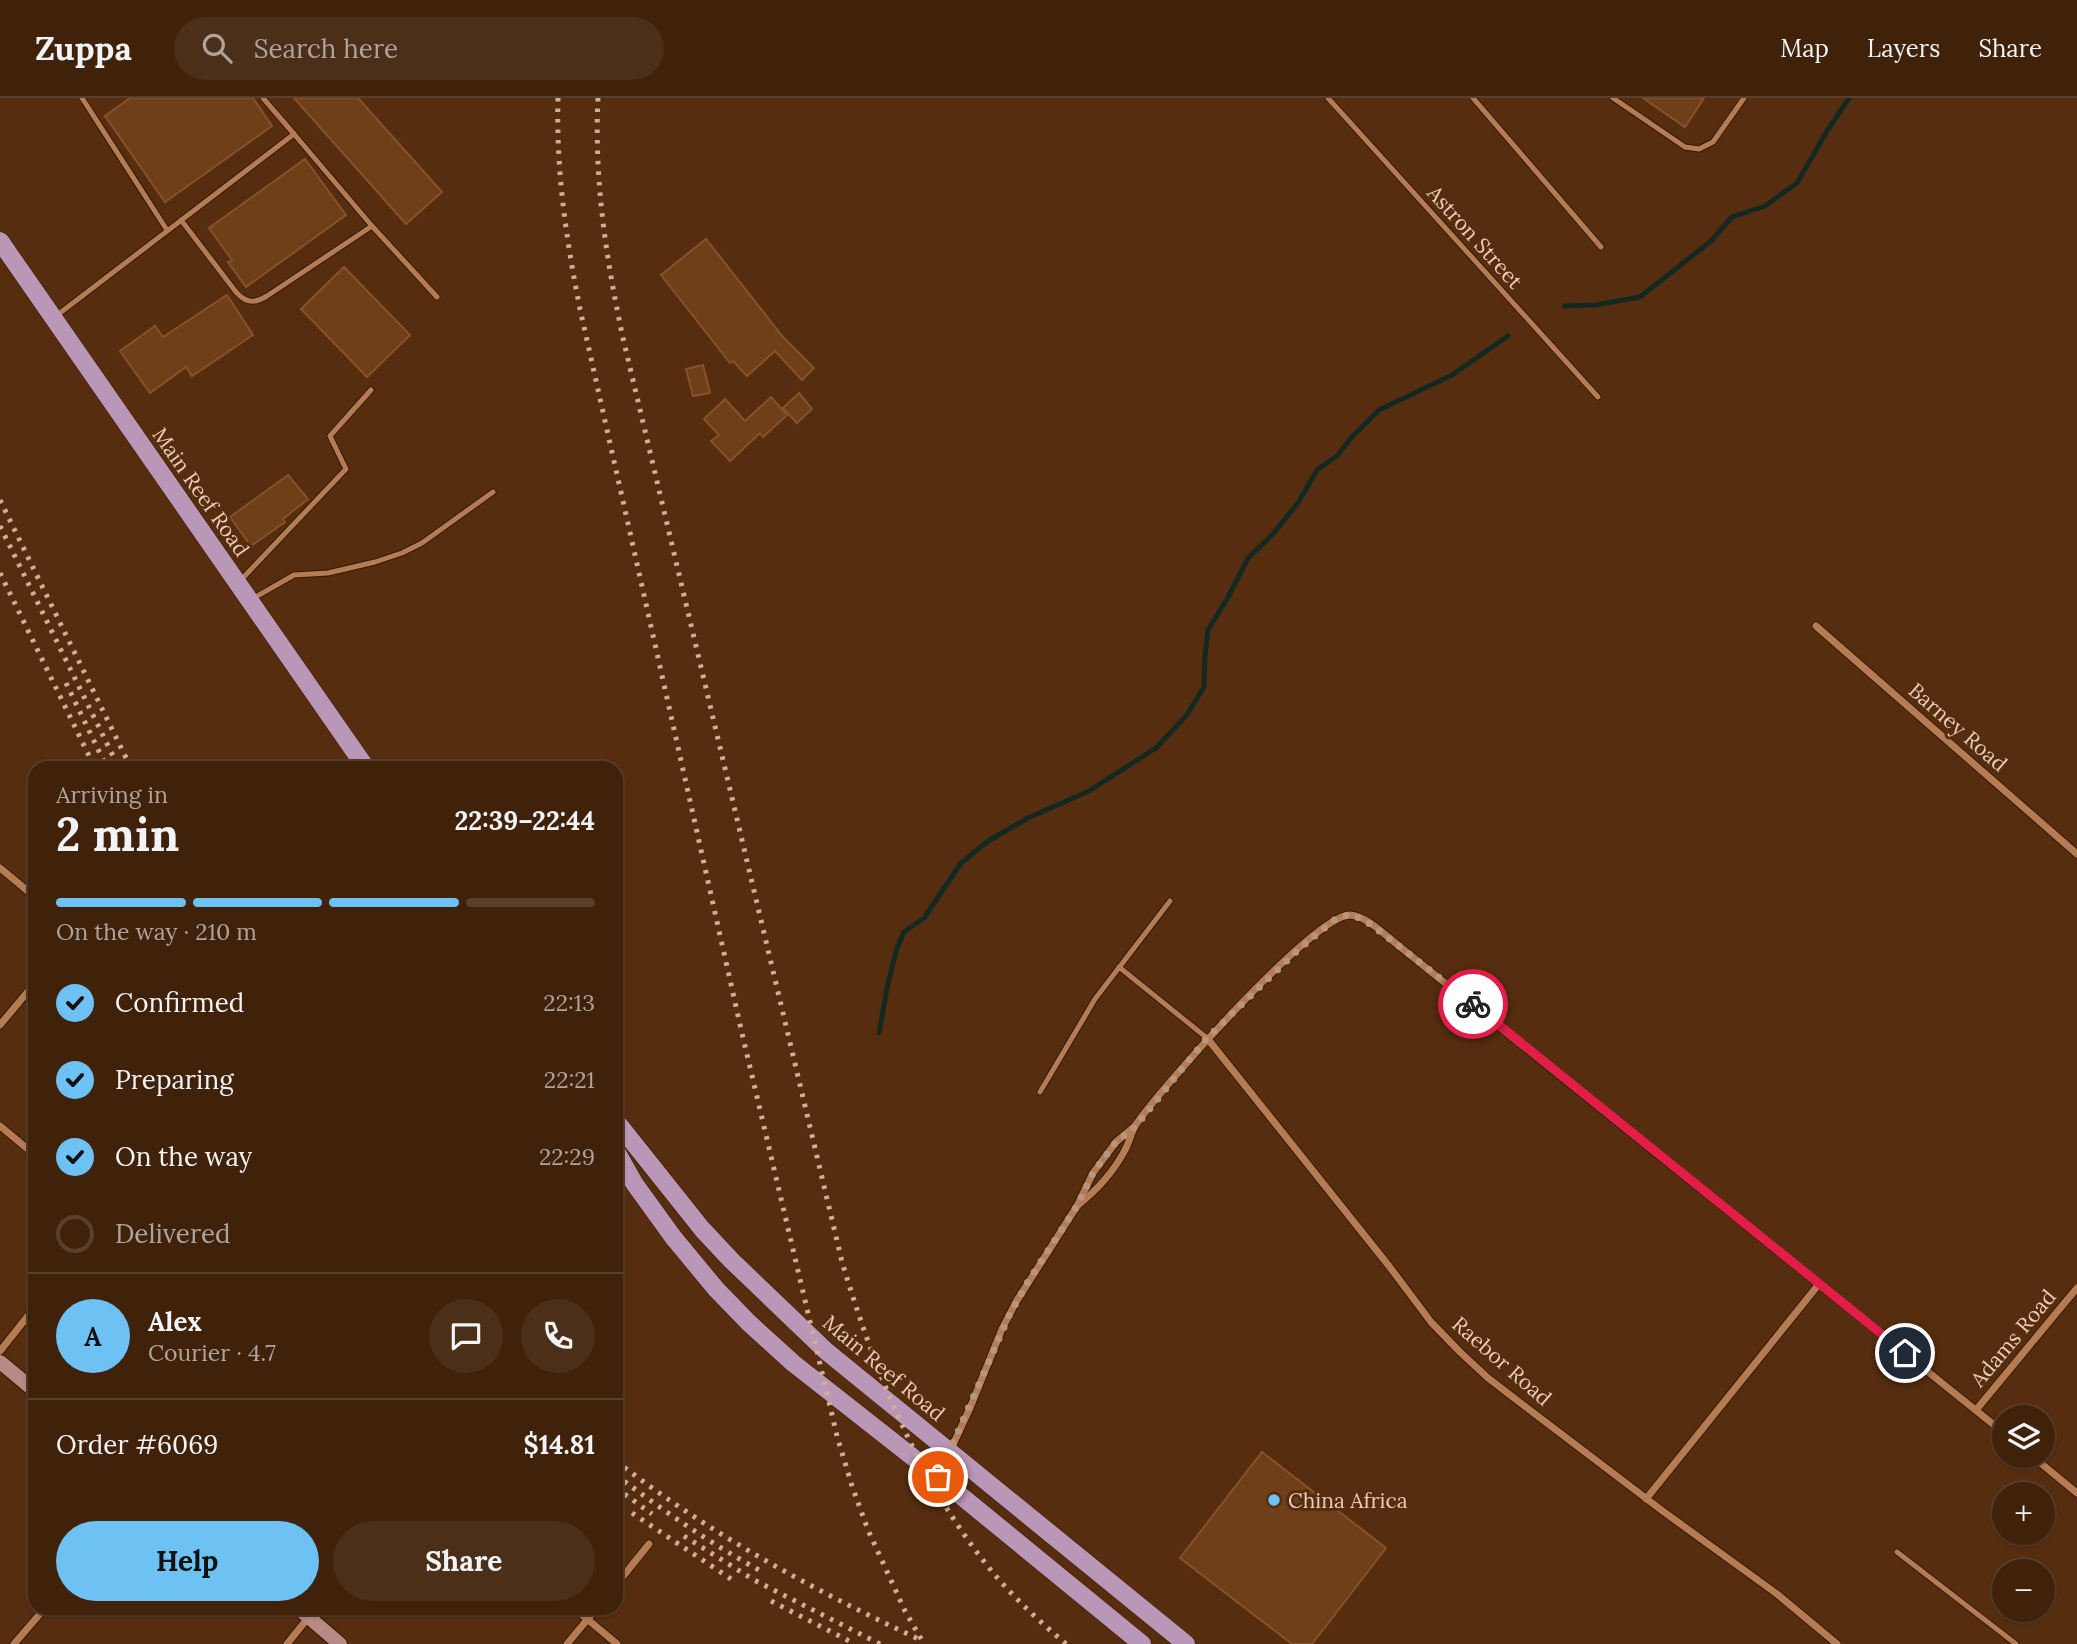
<!DOCTYPE html>
<html lang="en">
<head>
<meta charset="utf-8">
<style>
  :root { --surface:#40220b; --page:#4b2f19; --text:#f1f3f6; --muted:#aea49d; --line:#593f2c; --accent:#6dc2f3 }
  body { margin:0; font-family:Lora,serif; background:var(--page); color:var(--text); height:100vh; display:flex; flex-direction:column; font-size:26px; white-space:nowrap }
  * { box-sizing:border-box; margin:0 }
  p { font-size:23px; color:var(--muted) }
  .icon { flex:none; width:38px; height:38px; fill:none; stroke:currentColor; stroke-width:2; stroke-linecap:round; stroke-linejoin:round }
  .map { position:relative; flex:1; overflow:hidden }
  .drawer { position:absolute; left:28px; top:663px; width:595px; height:854px; display:flex; flex-direction:column; background:var(--surface); border-radius:21px; box-shadow:0 2px 5px #0004,0 0 0 2px var(--line) }
  .drawer>* { flex:none }
  .buttons { position:absolute; left:1992px; top:1307px; display:grid; gap:14px }
  .buttons a { display:grid; place-items:center; width:63px; height:63px; border-radius:50%; background:var(--surface); box-shadow:0 2px 5px #0004,0 0 0 2px var(--line); font-size:35px }
  .pin { position:absolute; display:grid; place-items:center; width:60px; height:60px; color:#fff; margin:-30px; border:4px solid #fff; border-radius:50%; box-shadow:0 2px 7px #0007 }
  .courier { position:absolute; display:grid; place-items:center; width:70px; height:70px; margin:-35px; border:5px solid #e11d48; border-radius:50%; background:#fff; color:#222; box-shadow:0 2px 9px #0007 }
  .summary em { font-style:normal; font-weight:800 }
  .summary div { display:flex; flex-direction:column-reverse }
  .summary { display:flex; align-items:center; justify-content:space-between; height:119px; padding:0 28px }
  h1 { font-size:46px; font-weight:800; line-height:52px }
  .bar { display:grid; grid-template-columns:repeat(4,1fr); gap:10px 7px; align-content:center; height:84px; padding:0 28px }
  .bar i { height:9px; border-radius:5px; background:var(--line) }
  .bar .selected { background:var(--accent) }
  .bar p { grid-column:span 4 }
  .line { display:flex; align-items:center; gap:18px; padding:0 28px; border-top:2px solid var(--line) }
  .line div { flex:1 }
  .round { display:grid; place-items:center; flex:none; width:74px; height:74px; border-radius:37px; background:var(--page) }
  ol { padding:0 28px; list-style:none }
  li { display:flex; align-items:center; gap:21px; height:77px }
  li p { margin-inline-start:auto }
  li .icon { padding:7px; border-radius:50%; background:var(--accent); color:#111; stroke-width:4 }
  li:last-child { color:var(--muted) }
  li i { width:38px; height:38px; border:4px solid var(--line); border-radius:50% }
  .action { display:flex; gap:14px; margin-top:auto; padding:14px 28px }
  .action a { flex:1; height:80px; border-radius:42px; background:var(--accent); color:#111; font-size:28px; font-weight:800; line-height:80px; text-align:center }
  .action a+a { background:var(--page); color:var(--text) }
  header { display:flex; align-items:center; gap:42px; box-sizing:border-box; height:98px; padding:0 35px; background:var(--surface); border-bottom:2px solid var(--line) }
  header strong { font-size:33px }
  nav { display:flex; gap:38px; margin-inline-start:auto; font-size:24px }
  .search { width:490px; height:63px; background:var(--page); display:flex; align-items:center; gap:18px; box-sizing:border-box; padding:0 24px; border-radius:38px; color:var(--muted); font-size:26px }
  .map>svg:first-child { display:block }
  .lines { fill:none; stroke-linecap:round; stroke-linejoin:round }
  .stream { stroke:#142822; stroke-width:5 }
  .building { fill:#6f3f19; stroke:#87522a; stroke-width:2 }
  .service-casing { stroke:#341904; stroke-width:7 }
  .minor-casing { stroke:#341904; stroke-width:9 }
  .secondary-casing { stroke:#341904; stroke-width:16 }
  .primary-casing { stroke:#341904; stroke-width:19 }
  .service { stroke:#b57c54; stroke-width:5 }
  .minor { stroke:#b57c54; stroke-width:7 }
  .secondary { stroke:#b78a85; stroke-width:14 }
  .primary { stroke:#ba97b6; stroke-width:18 }
  .rail { stroke:#d0ae98; stroke-width:5; stroke-dasharray:3.5 7; stroke-linecap:butt }
  .done { stroke:#b8957d; stroke-width:7; stroke-dasharray:0 12.6 }
  .route { stroke:#e11d48; stroke-width:9 }
  .poi-dot { fill:#6dc2f3; stroke:#562e0f; stroke-width:2.5 }
  .labels { text-anchor:middle; dominant-baseline:central; stroke-width:6; stroke-linejoin:round; paint-order:stroke }
  .street-label { font-size:21px; fill:#ecccb8; stroke:#562e0f }
  .poi-label { font-size:21px; fill:#ecccb8; stroke:#562e0f; text-anchor:start }
</style>
</head>
<body>
<header>
<strong>Zuppa</strong>
<div class="search"><svg class="icon" aria-label="search" viewBox="0 0 24 24"><circle cx="10" cy="10" r="6"/><path d="M15 15l6 6"/></svg>Search here</div>
<nav><a>Map</a><a>Layers</a><a>Share</a></nav>
</header>
<div class="map">
<svg width="2077" height="1546" viewBox="0 0 2077 1546">
  <rect width="100%" height="100%" fill="#562e0f"/>
  <g class="lines">
    <g class="stream">
      <path d="M1564,208L1596,207L1640,199L1711,143L1732,119L1765,108L1797,85L1827,33L1849,0"/>
      <path d="M879,935L888,885L897,850L904,834L924,820L961,765L988,743L1028,720L1089,693L1156,650L1186,618L1204,589L1205,558L1208,532L1227,501L1248,460L1273,436L1298,405L1317,372L1337,358L1352,339L1379,312L1452,277L1508,238"/>
    </g>
  </g>
  <g class="building">
    <path d="M130,0H253L272,28L165,104L105,18Z"/>
    <path d="M294,0H358L442,94L406,126Z"/>
    <path d="M1643,0H1704L1685,29Z"/>
    <path d="M305,61L346,117L246,189L228,164L232,162L209,130Z"/>
    <path d="M706,141L783,239L814,270L802,282L775,253L747,278L733,263L730,265L661,177Z"/>
    <path d="M344,169L410,237L367,279L301,211Z"/>
    <path d="M227,197L253,237L192,278L186,269L150,295L120,253L155,228L163,239Z"/>
    <path d="M703,267L710,295L693,298L686,271Z"/>
    <path d="M799,295L812,311L797,325L783,310Z"/>
    <path d="M771,299L787,317L763,339L760,335L730,363L711,343L719,337L704,321L725,301L745,323Z"/>
    <path d="M288,377L308,401L283,421L285,424L251,448L230,419Z"/>
    <path d="M1262,1354L1386,1450L1312,1546H1292L1180,1460Z"/>
  </g>
  <g class="lines">
    <defs>
      <g id="service">
        <path d="M82,0L167,132"/>
        <path d="M263,0L294,36"/>
        <path d="M1328,0L1598,299"/>
        <path d="M1473,0L1601,149"/>
        <path d="M1613,0L1685,49L1699,51L1713,44L1744,0"/>
        <path d="M181,122L236,194C246,205 254,206 267,198L372,128"/>
        <path d="M56,218L294,36L372,128L437,199"/>
        <path d="M239,484L346,371L330,338L371,292"/>
        <path d="M252,501L294,477L328,475L375,464L402,455L422,445L493,394"/>
        <path d="M1119,869L1207,940"/>
        <path d="M1040,994L1095,901L1170,803"/>
        <path d="M1897,1454L2016,1546"/>
      </g>
      <g id="minor">
        <path d="M1816,528L2077,756"/>
        <path d="M0,770L35,799"/>
        <path d="M0,927L35,885"/>
        <path d="M1207,940L1389,1168L1431,1224L1460,1254L1488,1280L1535,1316L1664,1414L1777,1496L1837,1546"/>
        <path d="M0,1028L35,1057"/>
        <path d="M1077,1108C1096,1093 1113,1075 1125,1052C1129,1045 1131,1035 1135,1028C1158,993 1315,816 1350,817C1367,818 1386,838 1399,848L2004,1335"/>
        <path d="M0,1253L35,1209"/>
        <path d="M1976,1312L2077,1190"/>
        <path d="M2032,1358L2077,1395"/>
        <path d="M938,1379L970,1310L1002,1231L1016,1204L1077,1108L1093,1075L1116,1044L1134,1029"/>
        <path d="M1646,1401L1819,1186"/>
        <path d="M616,1487L649,1446"/>
        <path d="M574,1510L617,1546"/>
        <path d="M14,1546L45,1510"/>
        <path d="M287,1546L316,1510"/>
        <path d="M567,1546L597,1510"/>
      </g>
      <g id="secondary">
        <path d="M0,1264L35,1293"/>
        <path d="M298,1510L340,1546"/>
      </g>
      <g id="primary">
        <path d="M0,143L366,670"/>
        <path d="M616,1023L702,1131L731,1162L826,1253L1186,1546"/>
        <path d="M616,1053L634,1085L673,1139L716,1191L749,1225L793,1265L938,1379L1142,1546"/>
      </g>
    </defs>
    <use href="#service" class="service-casing"/>
    <use href="#minor" class="minor-casing"/>
    <use href="#secondary" class="secondary-casing"/>
    <use href="#primary" class="primary-casing"/>
    <use href="#service" class="service"/>
    <use href="#minor" class="minor"/>
    <use href="#secondary" class="secondary"/>
    <use href="#primary" class="primary"/>
    <g class="rail">
      <path d="M558,0C556,71 566,141 580,211L741,931L837,1338L852,1388L868,1432L905,1513L924,1546"/>
      <path d="M598,0C594,81 606,161 623,240L842,1164C875,1273 917,1381 990,1471C1012,1498 1039,1523 1066,1546"/>
      <path d="M0,402L131,670"/>
      <path d="M0,428L119,670"/>
      <path d="M0,475L95,670"/>
      <path d="M66,585L107,670"/>
      <path d="M616,1363C713,1438 813,1492 923,1543"/>
      <path d="M616,1377C661,1411 708,1444 759,1472"/>
      <path d="M616,1390L652,1416"/>
      <path d="M632,1415L731,1481"/>
      <path d="M684,1438L754,1482L880,1546"/>
      <path d="M771,1503L855,1546"/>
    </g>
  </g>
  <g class="lines">
    <path class="done" d="M938,1379L1009,1218L1027,1185L1077,1108L1093,1075L1116,1044L1135,1029L1207,940L1297,853L1334,822L1344,818L1353,817L1367,824L1399,848L1473,906"/>
    <path class="route" d="M1473,906L1905,1255"/>
  </g>
  <circle class="poi-dot" cx="1274" cy="1402" r="7"/>
  <g class="labels">
    <g class="street-label">
      <text transform="translate(1475 139) rotate(48)">Astron Street</text>
      <text transform="translate(201 394) rotate(55)">Main Reef Road</text>
      <text transform="translate(1958 629) rotate(41)">Barney Road</text>
      <text transform="translate(2013 1240) rotate(-50)">Adams Road</text>
      <text transform="translate(1502 1263) rotate(41)">Raebor Road</text>
      <text transform="translate(884 1270) rotate(40)">Main Reef Road</text>
    </g>
    <g class="poi-label">
      <text x="1288" y="1402">China Africa</text>
    </g>
  </g>
</svg>
<div class="buttons">
<a><svg class="icon" aria-label="layers" viewBox="0 0 24 24"><path d="M12 4l9 5-9 5-9-5zM3 14l9 5 9-5"/></svg></a>
<a>+</a>
<a>−</a>
</div>
<div class="pin" style="left:938px;top:1379px;background:#ea580c"><svg class="icon" aria-label="bag" viewBox="0 0 24 24"><path d="M5 8h14l-1 12H6zM9 8a3 3 0 0 1 6 0"/></svg></div>
<div class="pin" style="left:1905px;top:1255px;background:#1f2937"><svg class="icon" aria-label="home" viewBox="0 0 24 24"><path d="M3 11l9-7 9 7M6 9v11h12V9"/></svg></div>
<div class="courier" style="left:1473px;top:906px"><svg class="icon" aria-label="bike" viewBox="0 0 24 24"><circle cx="6" cy="16" r="4"/><circle cx="18" cy="16" r="4"/><path d="M6 16l4-8h5l3 8M10 8l3 8H6M13 5h3"/></svg></div>
<section class="drawer">
<div class="summary"><div><h1>2 min</h1><p>Arriving in</p></div><em>22:39–22:44</em></div>
<div class="bar"><i class="selected"></i><i class="selected"></i><i class="selected"></i><i></i><p>On the way · 210 m</p></div>
<ol>
<li><svg class="icon" aria-label="check" viewBox="0 0 24 24"><path d="M5 12l5 5 9-10"/></svg>Confirmed<p>22:13</p></li>
<li><svg class="icon" aria-label="check" viewBox="0 0 24 24"><path d="M5 12l5 5 9-10"/></svg>Preparing<p>22:21</p></li>
<li><svg class="icon" aria-label="check" viewBox="0 0 24 24"><path d="M5 12l5 5 9-10"/></svg>On the way<p>22:29</p></li>
<li><i></i>Delivered</li>
</ol>
<div class="line" style="height:126px"><b class="round" style="background:var(--accent);color:#111">A</b><div><b>Alex</b><p>Courier · 4.7</p></div><a class="round"><svg class="icon" aria-label="chat" viewBox="0 0 24 24"><path d="M4 5h16v11H9l-5 4z"/></svg></a><a class="round"><svg class="icon" aria-label="phone" viewBox="0 0 24 24"><path d="M5 4h4l2 5-3 2q2 4 5 5l2-3 5 2v4C11 20 4 13 5 4z"/></svg></a></div>
<div class="line" style="height:91px"><div>Order #6069</div><b>$14.81</b></div>
<div class="action"><a>Help</a><a>Share</a></div>
</section>
</div>
</body>
</html>
